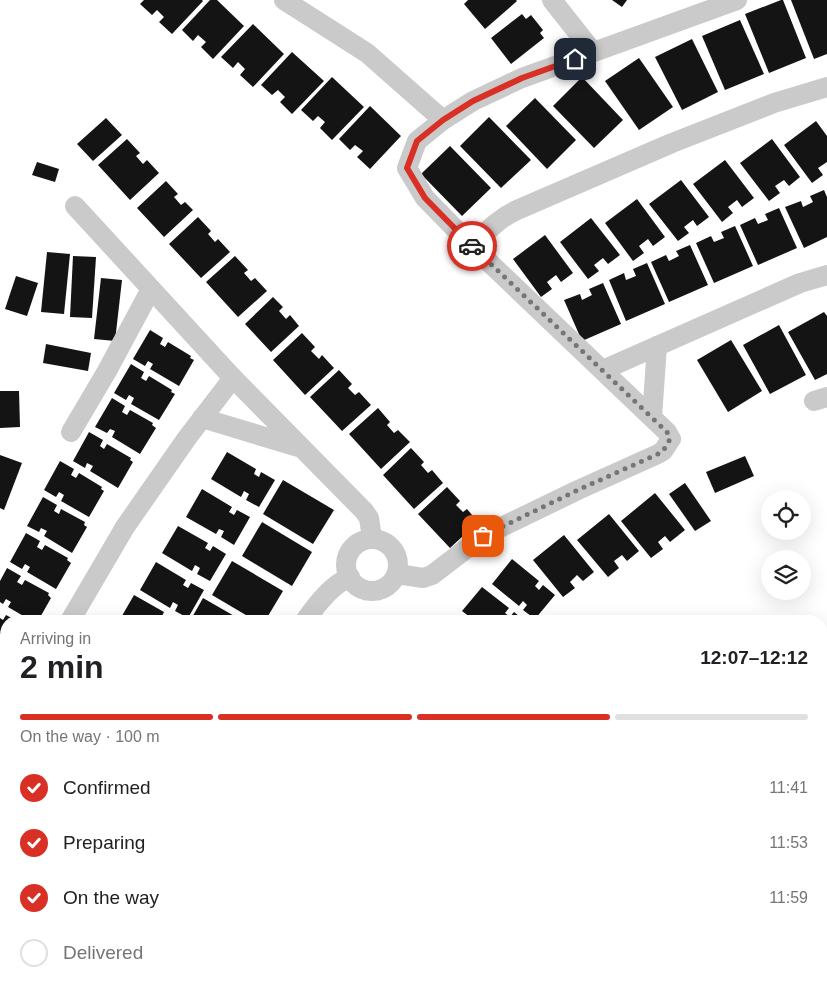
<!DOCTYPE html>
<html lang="en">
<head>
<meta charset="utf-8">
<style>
  :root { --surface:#fff; --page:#f6f6f6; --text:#202124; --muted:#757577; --line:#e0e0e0; --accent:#d93025 }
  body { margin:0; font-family:Arial,sans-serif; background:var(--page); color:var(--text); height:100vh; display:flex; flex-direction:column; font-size:19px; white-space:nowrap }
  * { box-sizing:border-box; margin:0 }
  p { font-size:16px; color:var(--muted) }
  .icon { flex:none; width:28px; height:28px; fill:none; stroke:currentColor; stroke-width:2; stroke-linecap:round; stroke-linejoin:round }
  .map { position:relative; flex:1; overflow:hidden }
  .drawer { position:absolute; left:0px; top:615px; width:828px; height:376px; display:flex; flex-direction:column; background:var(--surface); border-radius:20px 20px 0 0; box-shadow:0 5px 20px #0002 }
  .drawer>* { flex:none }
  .controls { position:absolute; left:761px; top:490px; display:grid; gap:10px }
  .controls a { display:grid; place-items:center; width:50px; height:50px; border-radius:50%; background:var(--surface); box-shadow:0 5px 20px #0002; font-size:25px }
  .pin { position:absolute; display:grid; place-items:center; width:42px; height:42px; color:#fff; margin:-21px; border-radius:10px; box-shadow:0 2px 8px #0006 }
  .courier { position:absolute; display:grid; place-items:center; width:50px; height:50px; margin:-25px; border:4px solid #d93025; border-radius:50%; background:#fff; color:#222; box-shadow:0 1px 6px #0007 }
  .overview em { font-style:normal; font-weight:700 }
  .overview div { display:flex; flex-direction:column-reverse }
  .overview { display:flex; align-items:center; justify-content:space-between; height:85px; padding:0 20px }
  h1 { font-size:32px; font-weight:700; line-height:38px }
  .bar { display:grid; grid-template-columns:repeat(4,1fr); gap:8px 5px; align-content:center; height:60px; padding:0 20px }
  .bar i { height:6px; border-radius:4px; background:var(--line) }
  .bar .selected { background:var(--accent) }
  .bar p { grid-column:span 4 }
  ol { padding:0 20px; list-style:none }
  li { display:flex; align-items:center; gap:15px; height:55px }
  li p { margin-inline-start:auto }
  li .icon { padding:5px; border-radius:50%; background:var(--accent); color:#fff; stroke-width:4 }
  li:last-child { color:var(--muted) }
  li i { width:28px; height:28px; border:2px solid var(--line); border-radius:50% }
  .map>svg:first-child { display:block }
  .building { fill:#141414 }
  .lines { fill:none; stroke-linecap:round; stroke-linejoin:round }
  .street { stroke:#cacaca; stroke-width:20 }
  .done { stroke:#767676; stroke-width:5; stroke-dasharray:0 9 }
  .route { stroke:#d93025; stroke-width:6 }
</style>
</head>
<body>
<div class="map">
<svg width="827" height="991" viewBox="0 0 827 991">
  <rect width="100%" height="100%" fill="#fff"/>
  <g class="building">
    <path d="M144,0H202L203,1L172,34L159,22L164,17L157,10L152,15L140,4Z"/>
    <path d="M210,0H217L244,26L213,59L201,47L206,42L198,35L193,41L182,30Z"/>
    <path d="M468,0H516L517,1L485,29L464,4Z"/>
    <path d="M612,0H627L622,7Z"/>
    <path d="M781,0H783L806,58L769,73L745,14Z"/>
    <path d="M791,0H827V54L814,59Z"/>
    <path d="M522,14L526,19L531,15L543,30L540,33L544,38L511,64L491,38Z"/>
    <path d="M740,20L764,74L725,90L702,36Z"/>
    <path d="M253,24L284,54L253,87L240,75L245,69L238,62L233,68L221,57Z"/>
    <path d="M692,39L718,92L682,110L655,57Z"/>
    <path d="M292,52L324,81L292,114L280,102L285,97L278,90L272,95L261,85Z"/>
    <path d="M639,58L673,107L639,130L605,81Z"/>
    <path d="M332,77L364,107L332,140L320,128L325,122L318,116L313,121L301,110Z"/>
    <path d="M582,77L623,120L594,148L553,106Z"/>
    <path d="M535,98L576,140L547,169L506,126Z"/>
    <path d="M370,106L401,136L370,169L357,157L363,151L355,145L350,150L339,139Z"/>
    <path d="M489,117L531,160L501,188L460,146Z"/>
    <path d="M106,118L122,135L93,161L77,144Z"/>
    <path d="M816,121L827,136V162L818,168L823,175L812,183L784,145Z"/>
    <path d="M127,139L140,153L136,156L143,164L147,160L159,173L130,200L98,165Z"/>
    <path d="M772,139L800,177L789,186L784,180L775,186L780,193L769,201L740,163Z"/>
    <path d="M450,146L491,188L462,216L421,174Z"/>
    <path d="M725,160L754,198L742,207L737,200L728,207L733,213L722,222L693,184Z"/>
    <path d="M37,162L59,169L55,182L32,175Z"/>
    <path d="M681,180L709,217L697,226L693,220L684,227L689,233L678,241L649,204Z"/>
    <path d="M166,181L178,194L174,197L181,205L185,202L193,210L164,237L137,208Z"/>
    <path d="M824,190L827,197V237L804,248L785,207L801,201L803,207L813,202L810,196Z"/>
    <path d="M637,199L665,237L653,246L648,239L639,246L644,253L633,261L605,223Z"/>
    <path d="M779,208L797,248L758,265L740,225L755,218L758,224L768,220L765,214Z"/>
    <path d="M198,217L211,231L208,234L215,242L218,239L230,252L201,278L169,244Z"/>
    <path d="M591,218L620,255L608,264L603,258L594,265L599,271L588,279L560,242Z"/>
    <path d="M735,226L753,266L714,283L696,243L711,236L714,242L724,238L721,232Z"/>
    <path d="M545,235L573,273L561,282L556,275L547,282L552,289L541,297L513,259Z"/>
    <path d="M690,245L708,285L669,302L651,262L666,255L669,261L679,256L676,251Z"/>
    <path d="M47,252L70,254L64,314L41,312Z"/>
    <path d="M73,256L96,257L92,318L70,317Z"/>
    <path d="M235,256L248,270L244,273L251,281L255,278L267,291L238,317L206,282Z"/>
    <path d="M647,263L665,304L626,321L609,280L624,273L626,280L636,276L633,269Z"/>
    <path d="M16,276L38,283L27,316L5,309Z"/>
    <path d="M101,278L122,280L115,341L94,339Z"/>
    <path d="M603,283L621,324L582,341L564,300L580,294L582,300L592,295L589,289Z"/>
    <path d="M273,297L283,307L279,311L286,319L290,315L299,326L271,352L245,324Z"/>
    <path d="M824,312L827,316V374L815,380L788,332Z"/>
    <path d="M779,325L806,375L770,394L743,345Z"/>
    <path d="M150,330L163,338L160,344L165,347L168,342L191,356L190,358L194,360L179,386L150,369L153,364L148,361L145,366L133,359Z"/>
    <path d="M302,333L315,347L311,351L319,359L322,355L334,368L305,395L273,360Z"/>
    <path d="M731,340L762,391L728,412L697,360Z"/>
    <path d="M46,344L91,353L88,371L43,363Z"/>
    <path d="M131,364L144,372L141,378L146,381L149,376L172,390L171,392L175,394L159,420L131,404L134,398L129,395L126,400L114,393Z"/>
    <path d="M339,370L352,384L348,388L355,395L359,392L371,405L342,431L310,397Z"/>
    <path d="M0,391H19L20,427L0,428Z"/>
    <path d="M112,398L125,406L122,412L127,415L130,410L153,423L152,425L156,428L140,454L112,437L115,431L110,429L107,433L95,427Z"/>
    <path d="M378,408L390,422L387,425L394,433L398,430L410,442L381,469L349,434Z"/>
    <path d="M89,432L103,440L100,446L104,449L107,444L131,458L130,460L133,462L118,488L90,471L93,466L87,463L85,468L73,461Z"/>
    <path d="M411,448L424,462L421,465L428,473L432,470L443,483L414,509L383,475Z"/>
    <path d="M227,452L256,469L254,474L259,477L261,472L275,480L259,507L246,500L249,494L244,491L241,497L211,479Z"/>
    <path d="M0,455L22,463L4,510L0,508Z"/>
    <path d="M745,456L754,476L715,493L706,472Z"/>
    <path d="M60,461L74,469L71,475L76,478L79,473L102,487L101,489L104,491L89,517L61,501L64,495L59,492L56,497L44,490Z"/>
    <path d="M283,480L334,510L313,544L263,514Z"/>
    <path d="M685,483L711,521L695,531L669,494Z"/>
    <path d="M447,487L460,501L456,505L463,512L467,509L478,522L450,548L418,514Z"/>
    <path d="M202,489L232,507L229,512L234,515L237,510L250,517L234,545L221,537L224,531L219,529L216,534L186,517Z"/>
    <path d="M655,493L685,530L670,542L665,536L658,542L663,549L651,558L621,521Z"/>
    <path d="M43,497L57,505L54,511L59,514L61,509L85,522L84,525L87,527L72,553L44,536L47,531L41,528L39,532L27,526Z"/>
    <path d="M609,514L639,551L627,561L622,555L614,561L619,568L608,577L577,540Z"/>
    <path d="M262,522L312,552L292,586L242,556Z"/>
    <path d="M178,526L208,543L205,548L210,551L213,546L226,554L210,581L197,574L200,568L195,565L192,571L162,553Z"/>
    <path d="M26,533L40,541L37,547L42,550L45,545L68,558L67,560L71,563L56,589L27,572L30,567L25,564L22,569L10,562Z"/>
    <path d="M564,535L594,572L583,581L577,575L570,582L575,588L563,597L533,560Z"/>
    <path d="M512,559L539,581L535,586L539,590L543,585L555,595L535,619L523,610L527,605L523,601L519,606L492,584Z"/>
    <path d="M232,561L283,591L265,621H256L212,595Z"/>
    <path d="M156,562L186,580L183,585L188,588L191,583L204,590L188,618L175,611L178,605L173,602L170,608L140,590Z"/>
    <path d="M7,568L21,576L17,582L22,585L25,580L49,593L48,595L51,598L38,621H32L8,607L11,602L6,599L3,604L0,602V581Z"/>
    <path d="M482,587L509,608L505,613L510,617L514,612L525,621H475L462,611Z"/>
    <path d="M134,595L164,612L161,618L166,620L169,616L179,621H119Z"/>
    <path d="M203,598L243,621H190Z"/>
    <path d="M6,615L17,621H6V653L0,649V618L3,620Z"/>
    <path d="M0,658L6,662V678L0,689Z"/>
    <path d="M6,784V799L0,794V791Z"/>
    <path d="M0,813L6,817V821L0,832Z"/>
    <path d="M0,974L6,977V985H14L11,991H0Z"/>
    <path d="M21,985H23L34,991H18Z"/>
    <path d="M44,985H61L58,991Z"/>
    <path d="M142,985H156L168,991H139Z"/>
    <path d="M169,985H199L196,991H181Z"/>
  </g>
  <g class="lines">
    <g class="street">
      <path d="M284,0L367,53L443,120"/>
      <path d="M552,0L593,52"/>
      <path d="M75,206L233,378L364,511L369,518L372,538"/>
      <path d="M472,246C486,232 499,218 517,210L672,143L774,103L827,87"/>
      <path d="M603,370L800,283L827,275"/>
      <path d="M814,401L827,397"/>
      <path d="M652,417L657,346"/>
      <path d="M202,418L298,447"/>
      <path d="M71,432L107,371L151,289"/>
      <circle cx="372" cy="565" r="26"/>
      <path d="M397,574L423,578L432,575L483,536L578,490L658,454L663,451L671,439L667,432L472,246L425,198L407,168L417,141L443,120L473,101L522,78L737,0"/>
      <path d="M70,621L125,527L187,438L233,378"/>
      <path d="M305,621C316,605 331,585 350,577"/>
      <path d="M0,859L6,861"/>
      <path d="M100,991L103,985"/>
    </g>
  </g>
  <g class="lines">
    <path class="done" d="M472,246L667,432L670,439L663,451L658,454L578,490L483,536"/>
    <path class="route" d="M472,246L425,198L407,168L417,141L443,120L473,101L522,78L575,59"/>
  </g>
</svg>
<div class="controls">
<a><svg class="icon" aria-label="locate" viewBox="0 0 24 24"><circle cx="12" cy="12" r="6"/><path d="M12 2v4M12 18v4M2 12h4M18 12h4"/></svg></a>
<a><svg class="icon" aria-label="layers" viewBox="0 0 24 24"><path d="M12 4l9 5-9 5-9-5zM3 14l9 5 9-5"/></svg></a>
</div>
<div class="pin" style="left:483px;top:536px;background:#ea580c"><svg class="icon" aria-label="bag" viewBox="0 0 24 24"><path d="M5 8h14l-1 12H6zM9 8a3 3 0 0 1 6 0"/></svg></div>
<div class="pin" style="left:575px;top:59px;background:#1f2937"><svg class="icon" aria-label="home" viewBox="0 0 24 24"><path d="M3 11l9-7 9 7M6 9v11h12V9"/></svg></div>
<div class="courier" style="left:472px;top:246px"><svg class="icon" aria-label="car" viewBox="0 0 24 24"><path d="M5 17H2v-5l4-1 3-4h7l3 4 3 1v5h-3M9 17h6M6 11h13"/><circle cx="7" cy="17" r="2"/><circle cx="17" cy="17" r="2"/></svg></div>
<section class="drawer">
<div class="overview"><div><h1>2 min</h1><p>Arriving in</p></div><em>12:07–12:12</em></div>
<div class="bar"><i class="selected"></i><i class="selected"></i><i class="selected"></i><i></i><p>On the way · 100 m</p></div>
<ol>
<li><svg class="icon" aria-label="check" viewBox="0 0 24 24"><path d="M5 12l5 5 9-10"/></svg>Confirmed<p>11:41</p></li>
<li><svg class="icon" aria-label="check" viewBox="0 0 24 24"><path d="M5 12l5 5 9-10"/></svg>Preparing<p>11:53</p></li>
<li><svg class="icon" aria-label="check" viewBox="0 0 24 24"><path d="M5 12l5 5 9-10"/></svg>On the way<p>11:59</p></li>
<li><i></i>Delivered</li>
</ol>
</section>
</div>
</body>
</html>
